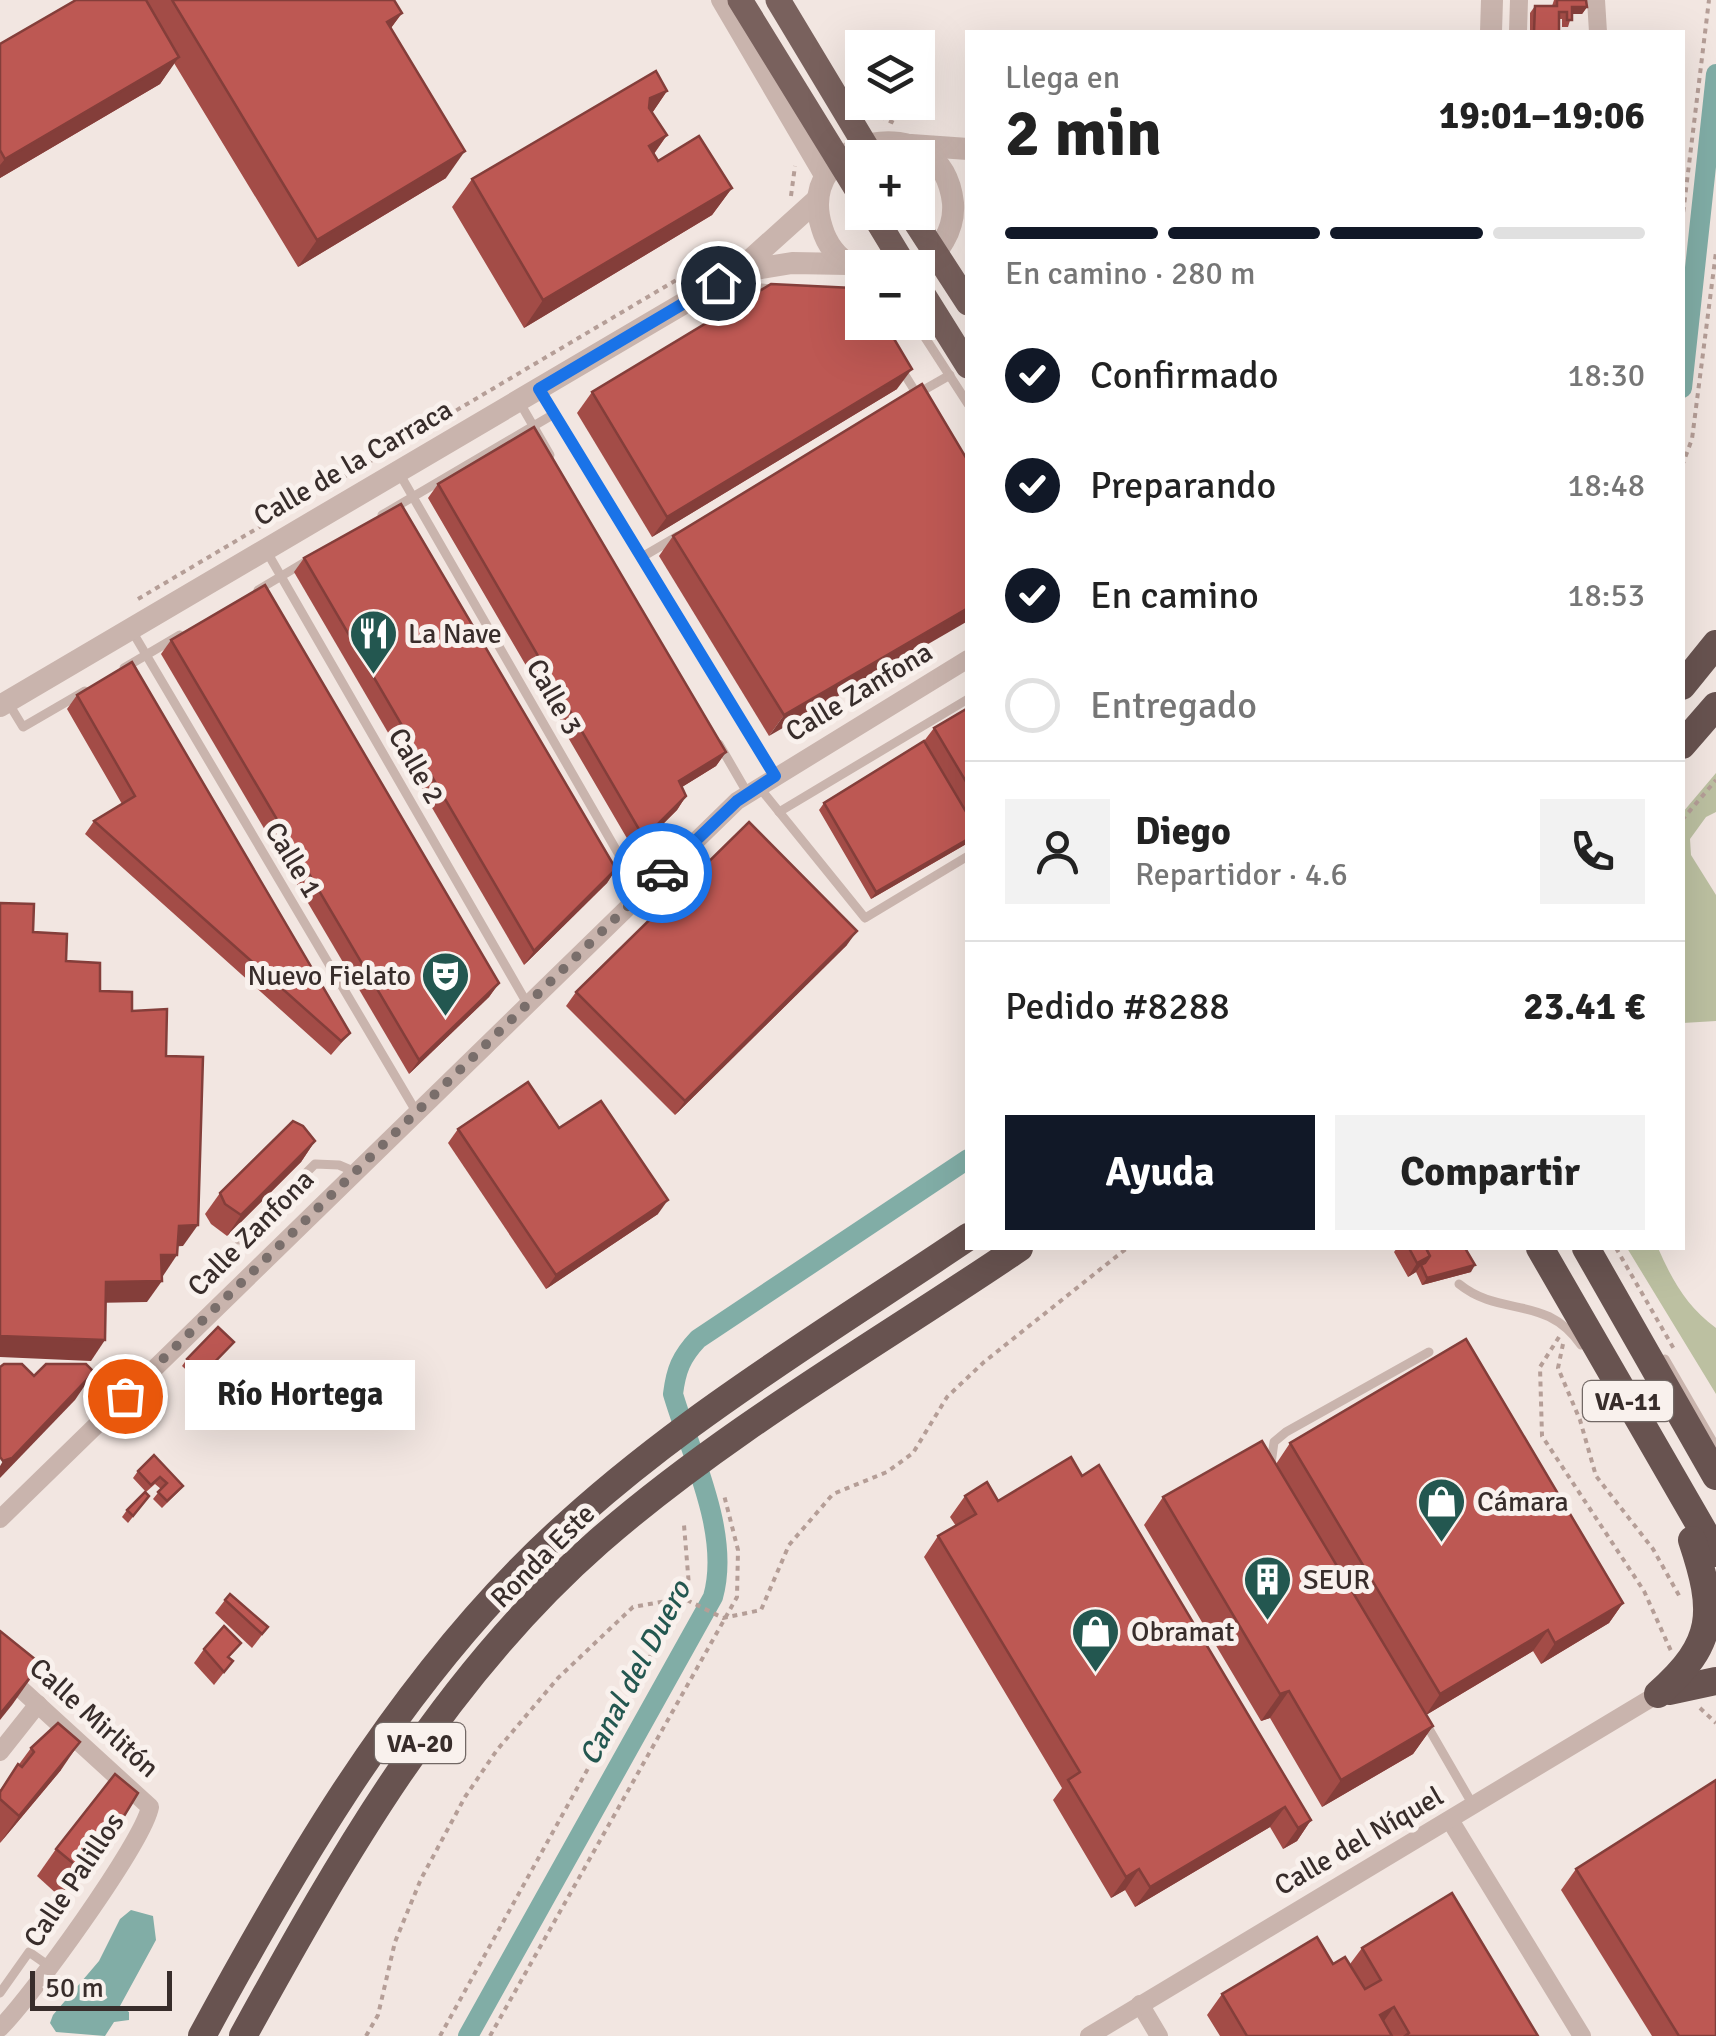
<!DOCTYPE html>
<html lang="es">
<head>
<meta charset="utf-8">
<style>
  :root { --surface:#fff; --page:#f2f2f2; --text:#222; --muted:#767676; --line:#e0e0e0; --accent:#111827 }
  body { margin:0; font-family:Signika,sans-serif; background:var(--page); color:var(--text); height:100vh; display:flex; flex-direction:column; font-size:38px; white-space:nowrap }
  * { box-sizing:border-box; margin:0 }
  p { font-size:32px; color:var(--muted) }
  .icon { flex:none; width:55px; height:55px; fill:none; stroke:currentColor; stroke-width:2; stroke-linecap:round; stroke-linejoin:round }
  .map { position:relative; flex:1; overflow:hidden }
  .details { position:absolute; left:965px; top:30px; width:720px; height:1220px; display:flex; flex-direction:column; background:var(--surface); border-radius:0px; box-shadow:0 10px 40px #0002 }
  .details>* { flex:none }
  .controls { position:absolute; left:845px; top:30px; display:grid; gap:20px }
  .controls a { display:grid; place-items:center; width:90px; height:90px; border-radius:0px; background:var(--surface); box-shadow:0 10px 40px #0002; font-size:50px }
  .scale { position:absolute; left:30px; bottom:25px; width:142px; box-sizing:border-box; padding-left:10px; border:5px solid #382d2b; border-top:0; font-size:28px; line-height:35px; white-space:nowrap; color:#382d2b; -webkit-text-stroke:8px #f9f1ed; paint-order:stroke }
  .pin { position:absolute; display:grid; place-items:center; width:85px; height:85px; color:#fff; margin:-42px; border:5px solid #fff; border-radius:50%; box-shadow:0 2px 10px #0007 }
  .courier { position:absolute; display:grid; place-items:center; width:100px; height:100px; margin:-50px; border:8px solid #1a73e8; border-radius:50%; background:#fff; color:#222; box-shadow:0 2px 12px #0007 }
  .bubble { position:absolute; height:70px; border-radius:0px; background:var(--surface); box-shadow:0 10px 40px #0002; font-size:32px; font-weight:700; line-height:70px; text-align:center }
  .head em { font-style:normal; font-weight:700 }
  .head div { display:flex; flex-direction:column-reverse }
  .head { display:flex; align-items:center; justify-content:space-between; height:170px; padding:0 40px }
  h1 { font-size:65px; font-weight:700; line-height:75px }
  .bar { display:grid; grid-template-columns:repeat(4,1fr); gap:15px 10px; align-content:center; height:120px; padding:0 40px }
  .bar i { height:12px; border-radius:8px; background:var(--line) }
  .bar .active { background:var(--accent) }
  .bar p { grid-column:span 4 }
  .line { display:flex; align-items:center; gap:25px; padding:0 40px; border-top:2px solid var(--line) }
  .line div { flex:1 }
  .round { display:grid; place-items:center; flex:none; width:105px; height:105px; border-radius:0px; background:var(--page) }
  ol { padding:0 40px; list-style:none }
  li { display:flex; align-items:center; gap:30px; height:110px }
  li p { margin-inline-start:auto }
  li .icon { padding:10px; border-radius:50%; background:var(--accent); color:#fff; stroke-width:4 }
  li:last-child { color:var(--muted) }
  li i { width:55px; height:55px; border:5px solid var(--line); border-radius:50% }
  .button { display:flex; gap:20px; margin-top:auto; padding:20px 40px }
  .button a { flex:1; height:115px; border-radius:0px; background:var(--accent); color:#fff; font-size:40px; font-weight:700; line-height:115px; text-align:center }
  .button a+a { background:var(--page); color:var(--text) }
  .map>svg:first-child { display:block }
  .green { fill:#bcc0a1 }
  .water { fill:#81ada6 }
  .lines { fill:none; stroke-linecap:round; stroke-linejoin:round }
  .canal { stroke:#81ada6; stroke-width:20 }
  .path { stroke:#b59e97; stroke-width:4; stroke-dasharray:5 5; stroke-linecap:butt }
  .service { stroke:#c9b4ad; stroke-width:9 }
  .minor { stroke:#c9b4ad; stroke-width:18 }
  .tertiary { stroke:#c9b4ad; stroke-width:22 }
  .primary { stroke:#79615d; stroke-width:25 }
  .trunk { stroke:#685350; stroke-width:28 }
  .wall { fill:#a34c47 }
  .shaded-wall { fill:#843e3a }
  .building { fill:#bd5853; stroke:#843e3a; stroke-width:2.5 }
  .done { stroke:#796e6b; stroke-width:10; stroke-dasharray:0 18 }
  .route { stroke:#1a73e8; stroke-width:12 }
  .labels { text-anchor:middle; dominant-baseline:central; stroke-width:10; stroke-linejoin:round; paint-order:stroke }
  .shield { fill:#f9f1ed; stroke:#726865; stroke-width:2.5 }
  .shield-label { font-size:25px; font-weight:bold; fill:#382d2b }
  .street-label { font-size:28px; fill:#382d2b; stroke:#f9f1ed }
  .poi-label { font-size:28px; fill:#382d2b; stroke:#f9f1ed; text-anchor:start }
  .water-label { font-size:30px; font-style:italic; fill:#235750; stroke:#f9f1ed }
</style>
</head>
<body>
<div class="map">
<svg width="1716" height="2036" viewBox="0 0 1716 2036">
  <rect width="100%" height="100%" fill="#f2e6e1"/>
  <g class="green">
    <path d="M1716,773V812L1706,817L1690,839L1691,855L1716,895V1021L1683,1023V812Z"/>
    <path d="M1627,1248H1658C1672,1280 1687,1307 1716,1328V1394Z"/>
  </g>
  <path class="water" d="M131,1910L153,1916L156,1940L120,2006L129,2012V2020L114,2022L105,2036L56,2032L50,2023L53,2015L99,1961L120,1919Z"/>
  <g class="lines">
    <g class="canal">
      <path d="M1682,388L1716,74"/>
      <path d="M468,2036L713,1597C731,1534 691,1455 673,1394C676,1370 681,1357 698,1339L968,1159"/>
    </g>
    <g class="path">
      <path d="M871,112L894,123"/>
      <path d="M791,196L795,166"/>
      <path d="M1682,222L1709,0"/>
      <path d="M1682,466L1692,439L1716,252"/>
      <path d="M138,599L732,247"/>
      <path d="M1682,820L1716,780"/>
      <path d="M1616,1248L1674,1349"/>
      <path d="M1559,1337L1540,1367L1542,1436L1644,1591L1671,1651"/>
      <path d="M1563,1344L1558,1368L1580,1420L1596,1476L1653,1549L1681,1599"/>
      <path d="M1700,1708L1716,1723"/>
      <path d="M366,2036L378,2015L395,1942L421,1879L465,1797L497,1750L558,1678L633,1607L683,1598L723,1618L761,1610L789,1545L833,1494L887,1472L913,1453L947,1397L984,1362L1127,1248"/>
      <path d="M440,2036L689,1586L684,1525"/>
      <path d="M490,2036L737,1597L738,1550L724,1495"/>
    </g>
    <g class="service">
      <path d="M726,284L770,289"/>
      <path d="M915,322L968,404"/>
      <path d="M900,367L918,396"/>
      <path d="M541,391L775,776"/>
      <path d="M915,395L950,375"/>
      <path d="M520,403L550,455"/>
      <path d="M398,471L641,893"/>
      <path d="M382,515L554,414"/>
      <path d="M267,552L528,1005"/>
      <path d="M642,557L678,536"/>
      <path d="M258,590L305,562"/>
      <path d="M132,631L417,1113"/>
      <path d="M124,668L180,635"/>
      <path d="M9,704L23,727L85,691"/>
      <path d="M719,744L748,794"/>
      <path d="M759,787L865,918L968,856"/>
      <path d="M779,812L968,699"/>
      <path d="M239,1240L315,1164L339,1165L353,1171"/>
      <path d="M1459,1284C1501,1318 1546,1294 1581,1345"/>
      <path d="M1665,1359L1716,1447"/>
      <path d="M1271,1464L1274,1442L1286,1432L1429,1352"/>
      <path d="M1425,1722L1473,1805"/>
      <path d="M0,1993L29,1952L49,1966"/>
    </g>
    <g class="minor">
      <path d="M720,0L825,179"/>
      <path d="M1596,0L1598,32"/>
      <path d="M1518,32L1519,0"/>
      <path d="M0,1519L737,801L968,659"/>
      <path d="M0,1670L150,1807C143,1843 30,1999 0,2028"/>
      <path d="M0,1752L38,1704"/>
      <path d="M1450,1820L1582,2036"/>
      <path d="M1140,2004L1159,2036"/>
      <path d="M1089,2036L1658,1694"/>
    </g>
    <g class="tertiary">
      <path d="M1491,32L1492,0"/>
      <path d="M911,145L968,149"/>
      <path d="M862,271C842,263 828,248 822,228C792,137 942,103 953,203C955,230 939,254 917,268"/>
      <path d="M737,272L792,263L848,264"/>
      <path d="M0,706L737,272L818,199"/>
    </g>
    <g class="primary">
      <path d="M740,0L862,198"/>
      <path d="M778,0L873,158"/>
      <path d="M872,212L906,268"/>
      <path d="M909,212L968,303"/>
      <path d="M918,286L968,366"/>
    </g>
    <g class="trunk">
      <path d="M1682,686L1716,644"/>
      <path d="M1682,745L1716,706"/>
      <path d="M1540,1248L1716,1553"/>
      <path d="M1586,1248L1716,1476"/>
      <path d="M1669,1691L1716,1681"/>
      <path d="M1658,1694C1716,1643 1716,1612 1692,1540"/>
      <path d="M202,2036C292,1870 387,1706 520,1570C650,1437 815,1340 968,1237"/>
      <path d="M243,2036C341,1858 443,1678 598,1542C726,1430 879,1343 1019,1248"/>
    </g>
  </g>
  <g class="wall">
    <path d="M76,0H394L402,13L391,28L446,178L298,267L174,63L160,84L0,178V44Z"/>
    <path d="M1554,0H1586L1587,7L1582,14H1572L1568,27H1562V19H1559V31L1568,32H1530V13L1535,6H1552Z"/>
    <path d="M667,91L652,113L667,135L654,154L658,161L732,188L712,215L524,328L452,207L472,179Z"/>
    <path d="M897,389L652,537L577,413L592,392Z"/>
    <path d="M968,461L769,736L659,556L673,536Z"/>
    <path d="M438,484L726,752L716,766L682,787L686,796L677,810L635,852L428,498Z"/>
    <path d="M304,558L616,869L607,883L524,965L294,572Z"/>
    <path d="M171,640L499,983L489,997L409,1074L161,654Z"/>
    <path d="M77,695L350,1033L331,1055L85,834L94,821L122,804L67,709Z"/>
    <path d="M968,708V843L871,899L819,810L824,803L924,741L934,728Z"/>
    <path d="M847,945L675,1115L566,1006L576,992Z"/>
    <path d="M559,1128L658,1214L546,1289L448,1143L458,1129Z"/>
    <path d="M315,1141L301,1162L227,1236L211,1224L205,1214L220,1193Z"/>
    <path d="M1397,1248H1465L1471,1272L1422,1285L1416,1272L1408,1277L1394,1252Z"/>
    <path d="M234,1342L198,1381L182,1366L187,1359Z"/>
    <path d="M1290,1443L1623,1603L1609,1623L1541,1664L1533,1651L1426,1715L1433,1726L1413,1754L1322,1807L1270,1718L1261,1721L1144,1525L1163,1497L1276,1464Z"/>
    <path d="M138,1471L183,1486L178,1492L162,1508L153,1499L161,1489L155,1484L146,1492L133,1478Z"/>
    <path d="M1082,1476L1311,1820L1297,1841L1283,1849L1270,1827L1135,1907L1125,1890L1111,1898L1053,1800L1062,1788L924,1557L938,1536L956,1526L950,1517L965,1496L998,1501Z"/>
    <path d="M144,1503L128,1523L122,1517L127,1510Z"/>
    <path d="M225,1600L268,1627L252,1648L215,1613Z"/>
    <path d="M204,1649L230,1659L233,1661L214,1685L194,1663Z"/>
    <path d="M31,1748L61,1770L0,1843V1790Z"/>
    <path d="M115,1774L118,1826L86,1869L59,1896L37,1876L56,1849Z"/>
    <path d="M1576,1869L1716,2036H1652L1561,1890Z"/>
    <path d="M1362,1948L1538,2036H1220L1207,2015L1222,1994L1350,1964Z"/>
  </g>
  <g class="shaded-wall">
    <path d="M1572,7H1587L1582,14H1568Z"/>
    <path d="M402,13L382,40L387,22Z"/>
    <path d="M179,57L160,84L0,178V165L5,159Z"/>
    <path d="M667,91L648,119L650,98Z"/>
    <path d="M667,135L647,163L649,146Z"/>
    <path d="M465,151L446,178L298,267L317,240Z"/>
    <path d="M732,188L712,215L524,328L543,300Z"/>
    <path d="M912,369L897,389L652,537L667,517Z"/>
    <path d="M968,608V621L769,736L784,715Z"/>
    <path d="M726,752L716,766L669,795L679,781Z"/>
    <path d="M686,796L677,810L635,852L644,838Z"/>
    <path d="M968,839V843L871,899L876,892Z"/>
    <path d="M616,869L607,883L524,965L534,951Z"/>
    <path d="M857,931L847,945L675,1115L685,1101Z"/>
    <path d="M499,983L489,997L409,1074L419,1060Z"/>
    <path d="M315,1141L301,1162L227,1236L241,1215Z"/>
    <path d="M668,1200L658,1214L546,1289L556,1275Z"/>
    <path d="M198,1225L183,1246L164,1247L179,1226Z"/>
    <path d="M161,1255H177L163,1276H147Z"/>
    <path d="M1430,1256L1422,1268L1421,1265L1416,1272L1408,1277L1417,1263Z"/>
    <path d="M1475,1265L1471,1272L1422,1285L1427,1278Z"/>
    <path d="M162,1281L147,1302L92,1303L106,1282Z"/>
    <path d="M0,1336L105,1340L91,1361L0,1357Z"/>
    <path d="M94,1372L75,1400L0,1478V1466L3,1461Z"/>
    <path d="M1623,1603L1609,1623L1541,1664L1555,1643Z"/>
    <path d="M1548,1630L1533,1651L1426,1715L1440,1694Z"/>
    <path d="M41,1664L12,1705L0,1720V1714Z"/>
    <path d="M1289,1691L1270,1718L1261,1721L1280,1694Z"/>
    <path d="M1433,1726L1413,1754L1322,1807L1341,1780Z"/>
    <path d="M80,1742L61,1770L0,1843L19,1816Z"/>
    <path d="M1285,1807L1270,1827L1135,1907L1150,1887Z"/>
    <path d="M1311,1820L1297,1841L1283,1849L1298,1828Z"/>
    <path d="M114,1823L90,1857L105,1842L86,1869L59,1896L79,1868Z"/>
    <path d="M1139,1869L1125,1890L1111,1898L1126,1877Z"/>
    <path d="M1394,2007L1379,2028L1380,2015Z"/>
  </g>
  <g class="building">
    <path d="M76,0H146L179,57L5,159L0,150V44Z"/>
    <path d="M172,0H394L402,13L387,22L465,151L317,240Z"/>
    <path d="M1557,0H1586L1587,7H1572V20H1567V12H1559V31L1534,32L1535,6H1557Z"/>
    <path d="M656,71L667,91L650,98L649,108L667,135L649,146L658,161L699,136L732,188L543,300L472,179Z"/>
    <path d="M771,284L853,288L862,304V322H874L875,324L884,322L912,369L667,517L592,392Z"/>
    <path d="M922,384L968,461V608L784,715L673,536Z"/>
    <path d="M534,427L726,752L679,781L686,796L644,838L438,484Z"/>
    <path d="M401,504L616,869L534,951L304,558Z"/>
    <path d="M265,585L499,983L419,1060L171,640Z"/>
    <path d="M132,662L350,1033L341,1041L94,821L135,796L77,695Z"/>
    <path d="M968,708V785L934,728Z"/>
    <path d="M924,741L968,815V839L876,892L824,803Z"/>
    <path d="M749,822L857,931L685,1101L576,992Z"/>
    <path d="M0,903L34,904L33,932L67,934L66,961L100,963V991L132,992V1011L167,1009L166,1056L203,1057L198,1225L179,1226L177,1255H161L162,1281L106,1282L105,1340L0,1336Z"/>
    <path d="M528,1082L559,1128L601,1101L668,1200L556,1275L458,1129Z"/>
    <path d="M293,1121L303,1126L315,1141L241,1215L225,1204L220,1193Z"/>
    <path d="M1409,1248H1426L1430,1256L1417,1263Z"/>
    <path d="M1426,1248H1465L1475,1265L1427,1278L1421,1265L1425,1263L1430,1256Z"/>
    <path d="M218,1327L234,1342L203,1374L187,1359Z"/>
    <path d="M1466,1339L1623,1603L1555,1643L1548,1630L1440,1694L1290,1443Z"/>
    <path d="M4,1364H22L34,1376L46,1364H86L94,1372L12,1458L3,1461L0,1457V1367Z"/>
    <path d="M1262,1441L1433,1726L1341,1780L1289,1691L1280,1694L1163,1497Z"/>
    <path d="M154,1455L183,1486L167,1501L158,1492L167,1483L160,1477L151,1485L138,1471Z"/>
    <path d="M1071,1457L1082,1476L1099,1465L1311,1820L1298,1828L1285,1807L1150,1887L1139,1869L1126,1877L1068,1780L1080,1772L938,1536L976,1514L965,1496L987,1482L998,1501Z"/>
    <path d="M145,1492L149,1496L133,1516L127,1510Z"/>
    <path d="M230,1594L268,1627L262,1634L225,1600Z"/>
    <path d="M224,1626L241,1643L228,1657L233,1661L224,1672L204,1649Z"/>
    <path d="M0,1631L41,1664L0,1714Z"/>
    <path d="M58,1723L80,1742L19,1816L0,1799V1792L18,1764L22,1767L34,1752L31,1748Z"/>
    <path d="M115,1774L138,1793L118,1826L114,1823L102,1838L105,1842L79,1868L56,1849Z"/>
    <path d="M1716,1780V2036H1679L1576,1869Z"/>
    <path d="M1452,1893L1538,2036H1405L1409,2033L1394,2007L1380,2015L1392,2036H1247L1222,1994L1317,1937L1333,1964L1345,1957L1365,1989L1381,1980L1362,1948Z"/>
  </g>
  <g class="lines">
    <path class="done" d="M125,1396L662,873"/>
    <path class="route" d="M662,873L737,801L775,776L539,389L718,283"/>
  </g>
  <defs>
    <symbol id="restaurant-pin" viewBox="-11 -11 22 30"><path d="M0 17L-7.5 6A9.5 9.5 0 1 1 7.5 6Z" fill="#235750" stroke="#f9f1ed"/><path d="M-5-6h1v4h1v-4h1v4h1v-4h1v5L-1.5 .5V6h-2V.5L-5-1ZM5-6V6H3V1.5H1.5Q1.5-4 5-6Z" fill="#fff"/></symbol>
    <symbol id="theatre-pin" viewBox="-11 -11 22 30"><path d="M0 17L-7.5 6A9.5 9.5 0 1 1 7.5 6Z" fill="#235750" stroke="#f9f1ed"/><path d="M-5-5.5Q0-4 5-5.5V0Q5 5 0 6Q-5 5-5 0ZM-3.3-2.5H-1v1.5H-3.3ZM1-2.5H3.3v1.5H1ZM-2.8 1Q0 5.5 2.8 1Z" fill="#fff"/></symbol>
    <symbol id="shop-pin" viewBox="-11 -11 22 30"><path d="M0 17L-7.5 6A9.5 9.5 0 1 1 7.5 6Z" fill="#235750" stroke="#f9f1ed"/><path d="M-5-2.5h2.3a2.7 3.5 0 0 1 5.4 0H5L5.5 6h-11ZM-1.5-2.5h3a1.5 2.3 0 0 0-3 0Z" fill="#fff"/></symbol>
    <symbol id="building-pin" viewBox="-11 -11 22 30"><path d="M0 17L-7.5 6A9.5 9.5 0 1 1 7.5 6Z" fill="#235750" stroke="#f9f1ed"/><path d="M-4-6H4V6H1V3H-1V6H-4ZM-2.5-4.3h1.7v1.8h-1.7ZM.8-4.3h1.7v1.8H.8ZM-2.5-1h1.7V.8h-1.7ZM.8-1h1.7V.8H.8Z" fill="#fff"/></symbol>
  </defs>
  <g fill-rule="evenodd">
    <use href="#restaurant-pin" x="346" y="606" width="55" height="75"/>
    <use href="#theatre-pin" x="418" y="948" width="55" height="75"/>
    <use href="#shop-pin" x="1414" y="1474" width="55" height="75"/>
    <use href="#building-pin" x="1240" y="1552" width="55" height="75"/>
    <use href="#shop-pin" x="1068" y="1604" width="55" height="75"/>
  </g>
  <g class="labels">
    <g class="shield">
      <rect x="1583" y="1381" width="90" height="40" rx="8"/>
      <rect x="375" y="1723" width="90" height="40" rx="8"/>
    </g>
    <g class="shield-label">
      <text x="1628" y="1401">VA-11</text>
      <text x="420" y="1743">VA-20</text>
    </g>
    <g class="street-label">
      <text transform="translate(353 463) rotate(-30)">Calle de la Carraca</text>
      <text transform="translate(859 692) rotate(-31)">Calle Zanfona</text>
      <text transform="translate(554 697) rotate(60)">Calle 3</text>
      <text transform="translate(416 766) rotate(60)">Calle 2</text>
      <text transform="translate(293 860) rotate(59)">Calle 1</text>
      <text transform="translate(251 1233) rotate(-45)">Calle Zanfona</text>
      <text transform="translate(543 1556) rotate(-45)">Ronda Este</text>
      <text transform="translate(94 1718) rotate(42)">Calle Mirlitón</text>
      <text transform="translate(1359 1841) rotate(-30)">Calle del Níquel</text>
      <text transform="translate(74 1880) rotate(-56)">Calle Palillos</text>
    </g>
    <g class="poi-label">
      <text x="408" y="634">La Nave</text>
      <text x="411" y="976" text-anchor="end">Nuevo Fielato</text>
      <text x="1477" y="1502">Cámara</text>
      <text x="1303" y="1580">SEUR</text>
      <text x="1131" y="1632">Obramat</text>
    </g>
    <g class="water-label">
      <text transform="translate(635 1673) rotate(-62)">Canal del Duero</text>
    </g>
  </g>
</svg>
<div class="controls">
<a><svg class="icon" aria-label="layers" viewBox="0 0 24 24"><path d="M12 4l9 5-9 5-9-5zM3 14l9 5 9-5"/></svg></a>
<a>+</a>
<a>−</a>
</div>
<div class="scale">50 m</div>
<div class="pin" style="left:125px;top:1396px;background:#ea580c"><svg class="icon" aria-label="bag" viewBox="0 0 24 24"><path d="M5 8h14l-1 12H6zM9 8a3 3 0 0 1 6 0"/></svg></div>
<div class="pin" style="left:718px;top:283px;background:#1f2937"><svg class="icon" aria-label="home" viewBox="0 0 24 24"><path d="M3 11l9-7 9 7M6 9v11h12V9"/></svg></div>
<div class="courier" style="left:662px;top:873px"><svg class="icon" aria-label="car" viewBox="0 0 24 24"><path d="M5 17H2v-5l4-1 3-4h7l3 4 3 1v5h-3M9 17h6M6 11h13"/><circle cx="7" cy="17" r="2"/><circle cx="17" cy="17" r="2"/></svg></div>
<div class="bubble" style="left:185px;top:1360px;width:230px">Río Hortega</div>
<section class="details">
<div class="head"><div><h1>2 min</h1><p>Llega en</p></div><em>19:01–19:06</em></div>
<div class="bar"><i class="active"></i><i class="active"></i><i class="active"></i><i></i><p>En camino · 280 m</p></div>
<ol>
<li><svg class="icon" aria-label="check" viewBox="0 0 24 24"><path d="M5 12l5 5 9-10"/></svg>Confirmado<p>18:30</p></li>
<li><svg class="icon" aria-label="check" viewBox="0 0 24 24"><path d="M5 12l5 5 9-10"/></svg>Preparando<p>18:48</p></li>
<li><svg class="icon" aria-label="check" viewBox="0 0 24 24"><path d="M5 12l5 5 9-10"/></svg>En camino<p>18:53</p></li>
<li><i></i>Entregado</li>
</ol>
<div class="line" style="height:180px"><a class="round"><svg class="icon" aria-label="person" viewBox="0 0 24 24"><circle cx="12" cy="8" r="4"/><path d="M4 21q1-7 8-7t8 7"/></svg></a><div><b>Diego</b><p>Repartidor · 4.6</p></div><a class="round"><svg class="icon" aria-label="phone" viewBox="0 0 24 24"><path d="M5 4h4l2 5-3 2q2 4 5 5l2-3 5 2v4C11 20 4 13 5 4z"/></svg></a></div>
<div class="line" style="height:130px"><div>Pedido #8288</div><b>23.41 €</b></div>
<div class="button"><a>Ayuda</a><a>Compartir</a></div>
</section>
</div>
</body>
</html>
